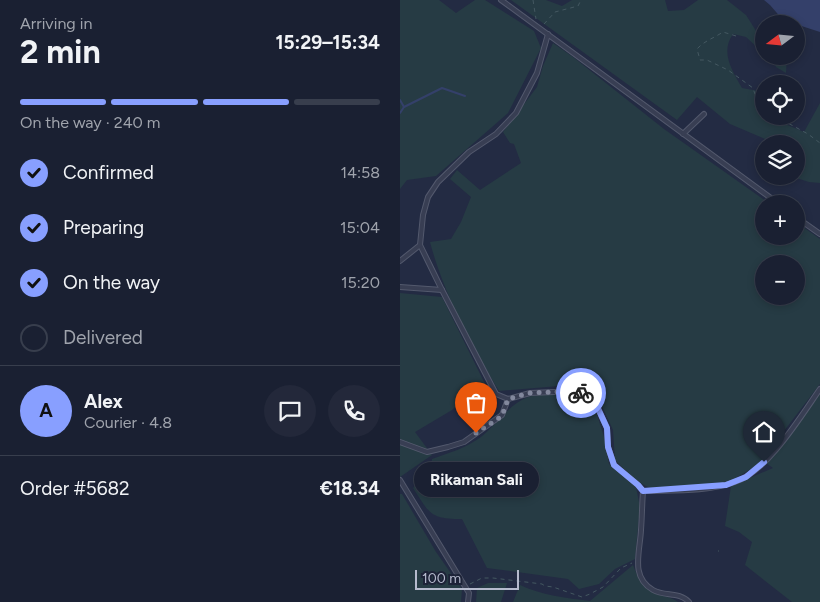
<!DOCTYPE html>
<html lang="en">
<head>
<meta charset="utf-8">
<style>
  :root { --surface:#1a2032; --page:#23283a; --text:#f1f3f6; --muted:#9fa3ac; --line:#383e4d; --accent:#889fff }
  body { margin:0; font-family:Figtree,sans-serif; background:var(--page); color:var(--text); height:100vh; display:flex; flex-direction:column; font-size:19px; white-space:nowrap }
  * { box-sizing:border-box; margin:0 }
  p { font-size:16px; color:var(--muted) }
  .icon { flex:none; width:28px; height:28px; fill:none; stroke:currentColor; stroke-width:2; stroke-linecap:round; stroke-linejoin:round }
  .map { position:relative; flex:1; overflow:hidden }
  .side { display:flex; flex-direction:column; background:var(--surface); width:400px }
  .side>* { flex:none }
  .needle { width:32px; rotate:254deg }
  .buttons { position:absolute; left:355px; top:15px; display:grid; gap:10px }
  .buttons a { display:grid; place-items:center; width:50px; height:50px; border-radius:50%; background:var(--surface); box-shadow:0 2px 8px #0003,0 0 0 1px var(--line); font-size:25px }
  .scale { position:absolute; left:15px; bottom:12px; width:104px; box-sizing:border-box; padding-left:5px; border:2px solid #b5bacd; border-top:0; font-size:14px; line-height:18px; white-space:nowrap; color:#b5bacd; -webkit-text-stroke:4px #1d2338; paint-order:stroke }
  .pin { position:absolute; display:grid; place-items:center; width:42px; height:42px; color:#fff; margin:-51px -21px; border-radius:50% 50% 50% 0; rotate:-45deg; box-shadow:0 0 5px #0007 }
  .pin .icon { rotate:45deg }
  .courier { position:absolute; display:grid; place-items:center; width:50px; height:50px; margin:-25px; border:4px solid #889fff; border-radius:50%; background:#fff; color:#222; box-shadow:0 1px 6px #0007 }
  .bubble { position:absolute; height:35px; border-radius:18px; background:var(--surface); box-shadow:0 2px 8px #0003,0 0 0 1px var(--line); font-size:16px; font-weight:700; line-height:35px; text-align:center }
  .summary em { font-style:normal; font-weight:700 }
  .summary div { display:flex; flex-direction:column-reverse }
  .summary { display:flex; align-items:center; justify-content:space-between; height:85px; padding:0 20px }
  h1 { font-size:32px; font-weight:700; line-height:38px }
  .bar { display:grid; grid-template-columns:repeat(4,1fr); gap:8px 5px; align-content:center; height:60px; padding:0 20px }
  .bar i { height:6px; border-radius:4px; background:var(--line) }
  .bar .on { background:var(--accent) }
  .bar p { grid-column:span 4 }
  .line { display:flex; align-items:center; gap:12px; padding:0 20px; border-top:1px solid var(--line) }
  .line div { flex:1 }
  .round { display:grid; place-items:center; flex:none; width:52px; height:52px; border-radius:26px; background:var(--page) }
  ol { padding:0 20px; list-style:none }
  li { display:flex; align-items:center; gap:15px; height:55px }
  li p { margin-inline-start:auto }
  li .icon { padding:5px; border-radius:50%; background:var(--accent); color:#111; stroke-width:4 }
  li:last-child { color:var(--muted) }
  li i { width:28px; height:28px; border:2px solid var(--line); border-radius:50% }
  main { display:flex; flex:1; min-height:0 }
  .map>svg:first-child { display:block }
  .green { fill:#263b44; fill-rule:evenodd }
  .water { fill:#34406a }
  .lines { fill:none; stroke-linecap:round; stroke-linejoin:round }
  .stream { stroke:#34406a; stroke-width:2 }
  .service-casing { stroke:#53596d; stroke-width:6 }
  .path { stroke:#445861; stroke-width:1; stroke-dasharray:4 4; stroke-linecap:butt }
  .service { stroke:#383e53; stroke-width:4 }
  .done { stroke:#82889d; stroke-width:5; stroke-dasharray:0 9 }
  .route { stroke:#889fff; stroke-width:6 }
</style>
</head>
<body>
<main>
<section class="side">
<div class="summary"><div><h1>2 min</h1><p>Arriving in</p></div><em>15:29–15:34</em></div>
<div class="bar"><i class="on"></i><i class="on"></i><i class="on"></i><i></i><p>On the way · 240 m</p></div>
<ol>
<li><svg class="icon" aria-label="check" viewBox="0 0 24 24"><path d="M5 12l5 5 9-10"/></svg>Confirmed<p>14:58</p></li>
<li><svg class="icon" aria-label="check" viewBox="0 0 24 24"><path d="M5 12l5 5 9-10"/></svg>Preparing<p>15:04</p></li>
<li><svg class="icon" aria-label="check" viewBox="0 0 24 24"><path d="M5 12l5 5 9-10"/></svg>On the way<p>15:20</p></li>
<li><i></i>Delivered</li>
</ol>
<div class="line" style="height:90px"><b class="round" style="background:var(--accent);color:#111">A</b><div><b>Alex</b><p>Courier · 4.8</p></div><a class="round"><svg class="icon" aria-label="chat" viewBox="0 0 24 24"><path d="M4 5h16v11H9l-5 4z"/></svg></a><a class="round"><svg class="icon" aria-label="phone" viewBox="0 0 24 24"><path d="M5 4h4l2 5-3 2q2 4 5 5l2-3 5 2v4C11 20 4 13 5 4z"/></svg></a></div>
<div class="line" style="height:65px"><div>Order #5682</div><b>€18.34</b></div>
</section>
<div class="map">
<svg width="420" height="602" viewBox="0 0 420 602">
  <rect width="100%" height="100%" fill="#232b43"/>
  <g class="green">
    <path d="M0,0H39L56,13L75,0H85L134,31L141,48L108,113L36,176L7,180L0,189Z"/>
    <path d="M111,0H146L162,6L172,0H265L268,11L284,10L298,0H327L346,15L358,34L364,32V51L359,49L346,37L333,34C320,52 332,70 342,88L364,92V116H388L385,124L404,132L420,103V183L409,182L390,176H396V144H368L365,139L330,124L297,97L277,120Z"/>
    <path d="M153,43L173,57L264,129L370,204H364V236H396V222L420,239V384L358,465L327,483L250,488C236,482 226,471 215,460L213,430L200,402L182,389L172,374L171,385L99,391C72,347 43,292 30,242L51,239L61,222L71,197L50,179L57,170L80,190L121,163L114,144L110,143L103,132L137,87L143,66ZM364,264H396V296H364Z"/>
    <path d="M371,56H387L386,73L376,67Z"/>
    <path d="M0,293L42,297L87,388L72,390L52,410L15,432L32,455L0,477Z"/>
    <path d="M420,391V602H392L345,565L352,542L339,532L325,526L331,486L373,468L366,463L390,434Z"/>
    <path d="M174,394L194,405L204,437L209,464L236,487L240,507L235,559L215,569L199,584L179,589L168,579L87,568L62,519C30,519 30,514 13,488L31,468L32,459C49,453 66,448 81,437C97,424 108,405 128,397C139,393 161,394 174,394Z"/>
    <path d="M0,494H2L36,552L62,589L61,602H0Z"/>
    <path d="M233,565C238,577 242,588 255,593C263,597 270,596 278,602H113L120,585C141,595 166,598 190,601Z"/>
    <path d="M88,583H107L101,602H76L77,588Z"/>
  </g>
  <path class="water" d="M364,0H420V32L383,20L370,5Z"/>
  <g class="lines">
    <g class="stream">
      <path d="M0,100L4,107"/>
      <path d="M0,113L4,107L42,88L65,96"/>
    </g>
    <defs>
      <g id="service">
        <path d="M101,0L379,204"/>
        <path d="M283,134L304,114"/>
        <path d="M396,217L420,234"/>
        <path d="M20,245L42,290L96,394L108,399L130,393L178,391L195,402L207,428L208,447L214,465L238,485L243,491C273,490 307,492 335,482C367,472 401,416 420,389"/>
        <path d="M0,261L20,245L23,215L28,197L38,182L69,152L96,134L116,113L137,73L148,34"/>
        <path d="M0,287L42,290"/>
        <path d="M0,442L27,452L48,447L64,442L102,415L108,399"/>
        <path d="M0,480L69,593L68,602"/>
        <path d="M243,491C242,504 242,517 241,530C240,552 230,577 253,590C265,597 279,591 289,602"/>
      </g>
    </defs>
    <use href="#service" class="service-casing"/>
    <g class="path">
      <path d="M133,0L136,19"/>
      <path d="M144,24L155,12L178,6L181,0"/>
      <path d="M336,36L323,32C314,38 304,41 297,49L300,60H307L328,70L353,88L359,107L364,110"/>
      <path d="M375,116L408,134L420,143"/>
      <path d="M318,551H319"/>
      <path d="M70,584L82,578H93L142,584L145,586L153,587L182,597L190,594L203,587L221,568L232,563"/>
    </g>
    <use href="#service" class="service"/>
  </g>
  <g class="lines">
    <path class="done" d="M76,433L102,416L108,399L130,393L178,391L181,393"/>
    <path class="route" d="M181,393L195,402L207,428L208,447L214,465L238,485L243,491L326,485L346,477L364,462"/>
  </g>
</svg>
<div class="buttons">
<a><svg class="needle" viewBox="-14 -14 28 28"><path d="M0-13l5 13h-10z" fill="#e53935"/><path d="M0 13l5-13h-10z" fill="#9fa3ac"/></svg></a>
<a><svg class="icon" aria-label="locate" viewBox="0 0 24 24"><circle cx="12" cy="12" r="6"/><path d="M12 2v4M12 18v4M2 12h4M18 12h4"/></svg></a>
<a><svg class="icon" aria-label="layers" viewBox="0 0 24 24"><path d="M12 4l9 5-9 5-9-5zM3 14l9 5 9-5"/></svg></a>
<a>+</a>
<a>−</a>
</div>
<div class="scale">100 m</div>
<div class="pin" style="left:76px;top:433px;background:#ea580c"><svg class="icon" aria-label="bag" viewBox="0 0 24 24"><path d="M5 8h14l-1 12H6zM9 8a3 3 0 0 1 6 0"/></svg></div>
<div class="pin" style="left:364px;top:462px;background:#1f2937"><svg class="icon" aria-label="home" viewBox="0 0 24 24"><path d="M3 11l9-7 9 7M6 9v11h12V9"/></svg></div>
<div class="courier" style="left:181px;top:393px"><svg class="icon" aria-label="bike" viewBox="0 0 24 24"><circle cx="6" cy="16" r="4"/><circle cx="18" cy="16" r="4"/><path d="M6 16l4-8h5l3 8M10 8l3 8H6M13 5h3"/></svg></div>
<div class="bubble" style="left:14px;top:462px;width:125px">Rikaman Sali</div>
</div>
</main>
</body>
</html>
